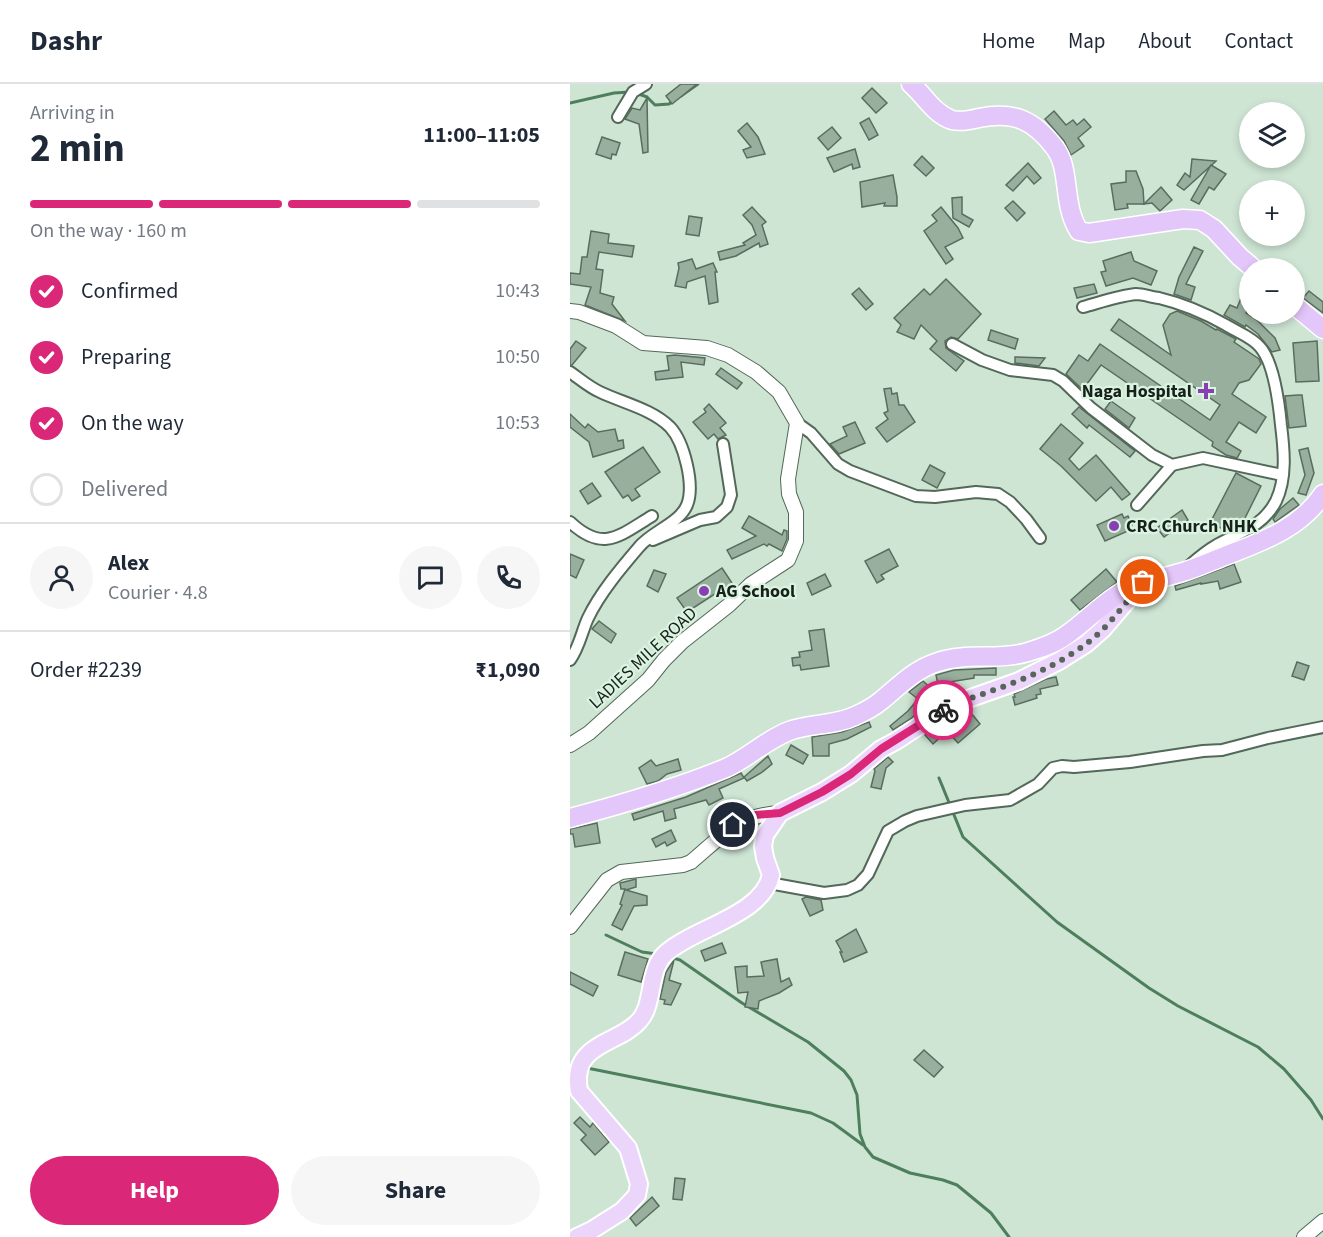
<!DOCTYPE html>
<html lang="en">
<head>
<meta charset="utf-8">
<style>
  :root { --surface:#fff; --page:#f6f6f7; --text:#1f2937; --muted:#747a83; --line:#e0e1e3; --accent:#db2777 }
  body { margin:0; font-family:"Source Sans 3",sans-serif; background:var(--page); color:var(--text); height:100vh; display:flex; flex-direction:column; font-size:22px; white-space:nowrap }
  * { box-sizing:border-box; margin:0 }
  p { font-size:20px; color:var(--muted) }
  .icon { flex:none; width:33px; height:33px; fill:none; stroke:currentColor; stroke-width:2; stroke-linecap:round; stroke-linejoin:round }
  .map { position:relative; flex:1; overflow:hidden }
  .details { display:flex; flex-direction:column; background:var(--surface); width:570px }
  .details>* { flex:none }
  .fabs { position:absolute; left:669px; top:18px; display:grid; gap:12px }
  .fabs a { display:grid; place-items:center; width:66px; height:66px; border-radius:50%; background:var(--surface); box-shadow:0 3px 9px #0003; font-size:30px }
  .pin { position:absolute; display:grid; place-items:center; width:51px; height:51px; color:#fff; margin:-26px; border:3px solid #fff; border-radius:50%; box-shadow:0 2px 6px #0007 }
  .courier { position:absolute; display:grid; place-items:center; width:60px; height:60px; margin:-30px; border:4px solid #db2777; border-radius:50%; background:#fff; color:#222; box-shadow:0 2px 8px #0007 }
  .headline em { font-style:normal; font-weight:700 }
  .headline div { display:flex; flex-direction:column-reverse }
  .headline { display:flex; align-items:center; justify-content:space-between; height:102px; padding:0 30px }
  h1 { font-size:39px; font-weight:700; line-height:45px }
  .bar { display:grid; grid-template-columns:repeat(4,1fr); gap:9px 6px; align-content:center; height:72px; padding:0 30px }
  .bar i { height:8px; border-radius:4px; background:var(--line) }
  .bar .current { background:var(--accent) }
  .bar p { grid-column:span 4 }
  .line { display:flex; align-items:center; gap:15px; padding:0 30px; border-top:2px solid var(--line) }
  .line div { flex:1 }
  .round { display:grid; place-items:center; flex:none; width:63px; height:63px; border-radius:32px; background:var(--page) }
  ol { padding:0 30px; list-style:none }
  li { display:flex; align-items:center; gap:18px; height:66px }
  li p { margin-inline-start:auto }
  li .icon { padding:6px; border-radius:50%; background:var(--accent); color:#fff; stroke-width:4 }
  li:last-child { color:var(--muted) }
  li i { width:33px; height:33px; border:3px solid var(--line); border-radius:50% }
  .primary-button { display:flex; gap:12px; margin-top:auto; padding:12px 30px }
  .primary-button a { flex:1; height:69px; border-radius:36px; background:var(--accent); color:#fff; font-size:24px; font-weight:700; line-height:69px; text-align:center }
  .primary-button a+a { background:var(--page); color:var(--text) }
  header { display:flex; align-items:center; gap:36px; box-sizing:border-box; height:84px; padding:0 30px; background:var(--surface); border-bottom:2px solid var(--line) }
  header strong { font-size:28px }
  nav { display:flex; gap:33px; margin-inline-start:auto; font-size:21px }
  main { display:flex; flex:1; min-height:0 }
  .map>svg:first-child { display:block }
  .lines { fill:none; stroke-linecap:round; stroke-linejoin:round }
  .stream { stroke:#4d7f5c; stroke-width:3 }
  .building { fill:#99af9e; stroke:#586d5d; stroke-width:1.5 }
  .minor-casing { stroke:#536858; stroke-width:14 }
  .tertiary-casing { stroke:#536858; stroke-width:16 }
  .primary-casing { stroke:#fff; stroke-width:20 }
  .trunk-casing { stroke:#fff; stroke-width:21 }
  .minor { stroke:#fff; stroke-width:10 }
  .tertiary { stroke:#fff; stroke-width:14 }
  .primary { stroke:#ebd5fb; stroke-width:16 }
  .trunk { stroke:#e4c7fa; stroke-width:18 }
  .done { stroke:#58655b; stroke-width:6; stroke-dasharray:0 10.8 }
  .route { stroke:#db2777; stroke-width:8 }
  .poi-dot { fill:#883fb2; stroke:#dbf3e1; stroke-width:2 }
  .labels { text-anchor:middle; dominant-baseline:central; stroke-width:4.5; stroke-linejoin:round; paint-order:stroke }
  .poi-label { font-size:18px; font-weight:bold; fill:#18201a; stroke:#dbf3e1; text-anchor:start }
  .street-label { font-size:18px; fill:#18201a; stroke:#dbf3e1 }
</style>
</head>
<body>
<header>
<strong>Dashr</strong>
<nav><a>Home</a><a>Map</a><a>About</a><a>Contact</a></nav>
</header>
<main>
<section class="details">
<div class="headline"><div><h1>2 min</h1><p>Arriving in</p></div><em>11:00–11:05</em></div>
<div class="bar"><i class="current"></i><i class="current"></i><i class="current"></i><i></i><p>On the way · 160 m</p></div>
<ol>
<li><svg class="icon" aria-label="check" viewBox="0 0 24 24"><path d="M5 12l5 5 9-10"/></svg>Confirmed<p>10:43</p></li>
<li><svg class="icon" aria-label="check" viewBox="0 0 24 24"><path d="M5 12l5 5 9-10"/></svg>Preparing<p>10:50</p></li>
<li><svg class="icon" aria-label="check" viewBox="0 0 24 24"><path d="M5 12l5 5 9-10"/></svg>On the way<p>10:53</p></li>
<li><i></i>Delivered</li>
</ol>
<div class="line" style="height:108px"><a class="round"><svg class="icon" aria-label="person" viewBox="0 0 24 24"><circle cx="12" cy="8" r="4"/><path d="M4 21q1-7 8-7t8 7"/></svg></a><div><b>Alex</b><p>Courier · 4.8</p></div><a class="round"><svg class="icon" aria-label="chat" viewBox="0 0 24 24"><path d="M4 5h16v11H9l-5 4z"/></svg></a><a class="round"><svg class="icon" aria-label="phone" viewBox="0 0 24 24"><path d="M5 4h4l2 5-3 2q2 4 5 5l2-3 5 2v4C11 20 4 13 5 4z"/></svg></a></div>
<div class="line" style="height:78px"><div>Order #2239</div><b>₹1,090</b></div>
<div class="primary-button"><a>Help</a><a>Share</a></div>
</section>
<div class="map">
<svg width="753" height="1153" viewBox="0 0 753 1153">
  <rect width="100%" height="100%" fill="#cee5d4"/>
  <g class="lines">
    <g class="stream">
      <path d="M66,9L77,13L85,21L99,20L103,17"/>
      <path d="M111,12L128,0"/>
      <path d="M0,19L44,9L60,8"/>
      <path d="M369,694L393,753L487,838L579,904L608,922L688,963L714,985L741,1016L753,1035"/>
      <path d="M36,851L72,868L87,870"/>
      <path d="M100,873L110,876L172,919L238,958L274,987L281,996L287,1011L290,1050L295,1063L303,1073L340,1089L373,1096L387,1101L421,1129L439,1153"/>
      <path d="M17,984L241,1029L263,1039L293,1061"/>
    </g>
  </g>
  <g class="building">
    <path d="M111,0H127L102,20L96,12Z"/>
    <path d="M302,4L317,19L306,29L292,14Z"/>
    <path d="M77,14L78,68L73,69L69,40L55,35L62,24L70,26Z"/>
    <path d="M484,27L496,41L503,36L507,41L514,35L521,43L508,54L514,62L501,71L494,57L475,35Z"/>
    <path d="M299,34L308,51L299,56L290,39Z"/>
    <path d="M177,39L188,53L195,70L177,74L173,66L181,63L168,47Z"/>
    <path d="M262,43L271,54L258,66L248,54Z"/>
    <path d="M32,53L50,59L46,71L42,70L41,75L26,70Z"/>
    <path d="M285,65L290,83L283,85L282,80L264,88L257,74Z"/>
    <path d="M352,72L364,84L356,92L344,81Z"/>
    <path d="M622,75L646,77L614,106L607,101L615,89L620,93Z"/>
    <path d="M458,79L471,94L464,100L457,92L443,107L436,101Z"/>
    <path d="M641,81L656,90L644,106L639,103L629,120L621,116Z"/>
    <path d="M556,87H566L573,105L574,120H557L558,124L545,126L541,100L556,98Z"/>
    <path d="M323,91L327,113V122H314L315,119L292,123L290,98Z"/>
    <path d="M591,103L602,116L590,127L582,119L574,120Z"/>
    <path d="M392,113V130L403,136L399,143L383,134L382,114Z"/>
    <path d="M443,117L455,129L447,137L435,124Z"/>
    <path d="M182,123L196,138L192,141L198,160L190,163L189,159L166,172L150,176L148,168L175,161L173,159L186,151L182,141L173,131Z"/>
    <path d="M371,123L388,144L393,154L375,163L383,175L376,180L354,147L367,137L362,131Z"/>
    <path d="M119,132L132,134L129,152L116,150Z"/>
    <path d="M21,147L39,150L38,159L64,162L62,173L29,168L26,185L33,186L30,209L44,213L42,220L55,237L15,221L21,203L0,200V189L10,190L12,173H17Z"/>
    <path d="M624,163L633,167L616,200L625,203L621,216L604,210L609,193Z"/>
    <path d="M561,168L564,177L587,187L581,201L563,194L536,202L531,188L536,187L533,177Z"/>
    <path d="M122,175L126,185L143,179L147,188H145L148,218L139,220L135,192L117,198L116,204L105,202L109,184L108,179Z"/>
    <path d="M679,194L680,221L676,229L687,236L705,254L710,266L702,268L688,250L676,241L675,243L654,231L660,221L667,224Z"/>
    <path d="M376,195L411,230L388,255L381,253L375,257L376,264L394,277L386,287L360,265L367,257L351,241L344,255L327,248L331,241L324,234L354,205L360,211Z"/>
    <path d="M524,200L527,209L507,214L504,204Z"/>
    <path d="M289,204L303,220L296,226L282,210Z"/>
    <path d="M739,207L753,218V229L733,214Z"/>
    <path d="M607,227L631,237L646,246L647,245L666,255L664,258L689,275L691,280L679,296L669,299L662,310L696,333L686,349L669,338L656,358L671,367L667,374L656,371L642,362L643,358L531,281L514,304H511L496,290L509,271L518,277L530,260L640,336L650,321L541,246L549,235L601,271L593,241L600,230Z"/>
    <path d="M421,246L448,255L445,265L418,256Z"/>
    <path d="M6,257L16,264L2,281H0V265Z"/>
    <path d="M747,257L749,297L726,298L723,259Z"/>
    <path d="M105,271L135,274L134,281L111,278L113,293L86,296L85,288L99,286L97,272Z"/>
    <path d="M445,273L475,274L469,282L445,279Z"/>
    <path d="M151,284L172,299L167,305L146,290Z"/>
    <path d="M321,304L322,310L327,309L329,321H334L345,338L317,358L306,344L318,335L314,329L318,327L314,305Z"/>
    <path d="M728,311H732L736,342L719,344L715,312Z"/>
    <path d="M541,317L565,334L559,344L535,325Z"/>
    <path d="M139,320L156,339L150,344L156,351L148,355L144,350L138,355L123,338L136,328L134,325Z"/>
    <path d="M509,323L565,367L560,373L519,341L517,344L502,330Z"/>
    <path d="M0,330L15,344L18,340L28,348L45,345L48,357L53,356L54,364L23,373L19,358L0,343Z"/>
    <path d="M285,338L295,359L269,370L260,360L277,352L273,343Z"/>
    <path d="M491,340L513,359L499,375L509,386L526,371L560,410L552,416L541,403L526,417L491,382L470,365Z"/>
    <path d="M73,363L90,388L65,405L70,412L62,417L58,411L53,414L35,388Z"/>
    <path d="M738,364L744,389L736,411L728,409L735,391L729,366Z"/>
    <path d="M360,381L375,389L367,404L352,396Z"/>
    <path d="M666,389L691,402L672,440L657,447L640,439Z"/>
    <path d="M22,399L31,412L18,420L10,407Z"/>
    <path d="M723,414L729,421L705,438L703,435L710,425Z"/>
    <path d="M612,426L618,436L594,453L587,444Z"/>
    <path d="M552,430L554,434L558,432L562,441L556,444L558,447L535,457L527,441Z"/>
    <path d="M179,432L212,451L214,446L217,447V455L212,467L199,460L197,462L194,460L162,475L157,466L186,452L172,444Z"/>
    <path d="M319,465L328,482L311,491L314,495L307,499L295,477Z"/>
    <path d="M0,470L14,476L6,494L0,491Z"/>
    <path d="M664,480L671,498L650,505L648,497L631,500V499L606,506L605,502Z"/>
    <path d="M152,484L162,499L117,528L107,514Z"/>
    <path d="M536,485L547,498L510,526L501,516Z"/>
    <path d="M84,486L96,490L88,508L77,502Z"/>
    <path d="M255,490L261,502L242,511L237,499Z"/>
    <path d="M29,537L46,550L41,559L22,545Z"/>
    <path d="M254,545L259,582L231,586L230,581L223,582L222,574L230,573L229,568L242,566L239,547Z"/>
    <path d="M727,578L739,582L734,596L722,592Z"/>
    <path d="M426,584V591H404V594L379,598L384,609L376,612L373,607L370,610L366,591L384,586Z"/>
    <path d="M486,593L488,601L470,605L471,610L466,611L467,614L445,621L443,613H445L444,610L476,595Z"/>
    <path d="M353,597L368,611L355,624L353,622L342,634L323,646L320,642L338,627L348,615L339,608Z"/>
    <path d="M397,627L399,630L401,629L410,640L388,659L377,647L363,660L355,651L386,630Z"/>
    <path d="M299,638L301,643L277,655L259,660V672H243L242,653L272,648Z"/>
    <path d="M221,661L238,671L233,680L216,671Z"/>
    <path d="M198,672L202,680L191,689L177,697L174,693Z"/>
    <path d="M318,673L323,678L316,684L311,705L301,703L305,687L304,685Z"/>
    <path d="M108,675L111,686L97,690L88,697L77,700L69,684L81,676L86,682Z"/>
    <path d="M171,689L174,694L149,705L153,714L139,721L136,716L104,725L106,734L95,737L93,727L64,736L62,730L116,713Z"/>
    <path d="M27,739L30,759L5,763L3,750H0V745Z"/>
    <path d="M101,746L106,757L97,762L95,758L86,763L82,755Z"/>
    <path d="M66,795V803L56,806L77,812V821L64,822L52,846L42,841L52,821L50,820L55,805H51L50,799Z"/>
    <path d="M236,813L251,816L253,826L240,832L232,815Z"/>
    <path d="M286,845L297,868L274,878L270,868H272L266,857Z"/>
    <path d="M152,859L156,869L135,877L131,867Z"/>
    <path d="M55,868L78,875L71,898L48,891Z"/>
    <path d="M207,875L211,898L219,894L222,901L209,909L189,917L188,925L175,923L178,908L168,909L165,883L177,882V893L194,892L191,878Z"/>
    <path d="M104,876L99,896L111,900L101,921L94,920L95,916L90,915L96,888Z"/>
    <path d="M0,888L28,902L23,912L0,900Z"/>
    <path d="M354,966L373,983L364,993L344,976Z"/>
    <path d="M10,1033L20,1043L23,1039L24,1040L39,1058L25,1071L11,1056L16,1051L4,1039Z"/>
    <path d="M105,1094L115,1095L112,1116L103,1115Z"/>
    <path d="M82,1113L89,1122L66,1142L60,1134Z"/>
  </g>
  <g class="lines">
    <defs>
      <g id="minor">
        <path d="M48,33L63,8L76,0"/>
        <path d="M513,223C531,218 548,212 566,210C573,210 581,213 589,214C614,220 633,228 656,241C667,248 682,253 690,263C704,279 709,320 711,341C714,365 717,394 706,417C693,443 668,449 645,462C636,467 628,474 620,481"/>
        <path d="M382,260L412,276L440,286L483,291L493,297L521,324L582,371L602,381L633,374L712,391"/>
        <path d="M0,288C10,295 19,303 30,308C53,319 82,325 100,343C114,358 125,401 117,421C109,440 82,447 69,463C51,484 30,509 18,534C12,547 9,564 0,576"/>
        <path d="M227,339L241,349L268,380L280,387L346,412L365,413L406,408L428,410L440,418L456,435L470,454"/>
        <path d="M567,421L602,381"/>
        <path d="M0,438C33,469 49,452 82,432"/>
        <path d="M83,456L130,436L146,433L157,423L161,411L153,360"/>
        <path d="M199,799L254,809L277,806L288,801L298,790L318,747L335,737L347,732L395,721L440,716L468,700L483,684L492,682L504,683L560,678L633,667L652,666L698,654L753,643"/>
      </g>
      <g id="tertiary">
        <path d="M0,227L9,228L46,242L73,259L137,264L158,271L186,288L209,308L227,339L218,395L219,410L226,428V457L218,476L181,500L159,521L112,558L94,576L78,596L19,649L0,661"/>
        <path d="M0,843L37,796L51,788L113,781L121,778C151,753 168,731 210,729"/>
        <path d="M734,1153L753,1137"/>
      </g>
      <path id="primary" d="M7,1153L22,1146L52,1127L67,1111L69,1100L58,1064L9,1007C0,958 48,961 69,937C85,920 77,886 96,869C124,844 193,831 201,791L195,774L193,762L195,751L210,729L252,708L281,690L311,665L326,657L381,621L449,597L489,577L516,560L533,545L573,498"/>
      <g id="trunk">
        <path d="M341,0C355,12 364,30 382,36C390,38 401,36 409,34C444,27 464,36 485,64C501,85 492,121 509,147L519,149L613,135L630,136L644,145L670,173L683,184"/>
        <path d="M724,221L753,245"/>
        <path d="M0,734C53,720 105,705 156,684C178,674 196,656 219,647C240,639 264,642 285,632C294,628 305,622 312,616C330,601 345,585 368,578C397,568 429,577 458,568C471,564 484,560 495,552C517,537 533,518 557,505C574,496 594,494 613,488C629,483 644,476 660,470C696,456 731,443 753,410"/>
      </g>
    </defs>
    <use href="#minor" class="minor-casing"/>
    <use href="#tertiary" class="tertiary-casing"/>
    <use href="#primary" class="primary-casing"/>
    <use href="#trunk" class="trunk-casing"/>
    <use href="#minor" class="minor"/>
    <use href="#tertiary" class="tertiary"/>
    <use href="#primary" class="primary"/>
    <use href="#trunk" class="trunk"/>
  </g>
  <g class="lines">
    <path class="done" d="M373,626L381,621C427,605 476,590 516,560C538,544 555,519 573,498"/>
    <path class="route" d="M163,741L185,731L210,729L252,708L281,690L311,665L373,626"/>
  </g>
  <g class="poi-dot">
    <path d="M633 298h6v6h6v6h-6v6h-6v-6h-6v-6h6z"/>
    <circle cx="544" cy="442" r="6"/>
    <circle cx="134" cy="507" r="6"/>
  </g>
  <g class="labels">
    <g class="poi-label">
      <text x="622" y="307" text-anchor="end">Naga Hospital</text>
      <text x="556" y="442">CRC Church NHK</text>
      <text x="146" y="507">AG School</text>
    </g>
    <g class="street-label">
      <text transform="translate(73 574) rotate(-43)">LADIES MILE ROAD</text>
    </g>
  </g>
</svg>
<div class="fabs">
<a><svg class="icon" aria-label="layers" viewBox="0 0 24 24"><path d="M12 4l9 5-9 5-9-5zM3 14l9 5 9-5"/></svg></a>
<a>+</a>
<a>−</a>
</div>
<div class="pin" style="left:573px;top:498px;background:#ea580c"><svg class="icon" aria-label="bag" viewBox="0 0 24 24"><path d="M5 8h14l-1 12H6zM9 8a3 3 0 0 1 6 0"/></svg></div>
<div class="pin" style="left:163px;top:741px;background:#1f2937"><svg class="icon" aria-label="home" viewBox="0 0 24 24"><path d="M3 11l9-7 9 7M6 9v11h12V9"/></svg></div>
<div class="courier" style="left:373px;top:626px"><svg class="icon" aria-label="bike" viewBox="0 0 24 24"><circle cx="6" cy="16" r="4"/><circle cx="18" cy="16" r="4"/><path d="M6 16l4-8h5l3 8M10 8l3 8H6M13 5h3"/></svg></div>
</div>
</main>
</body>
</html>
